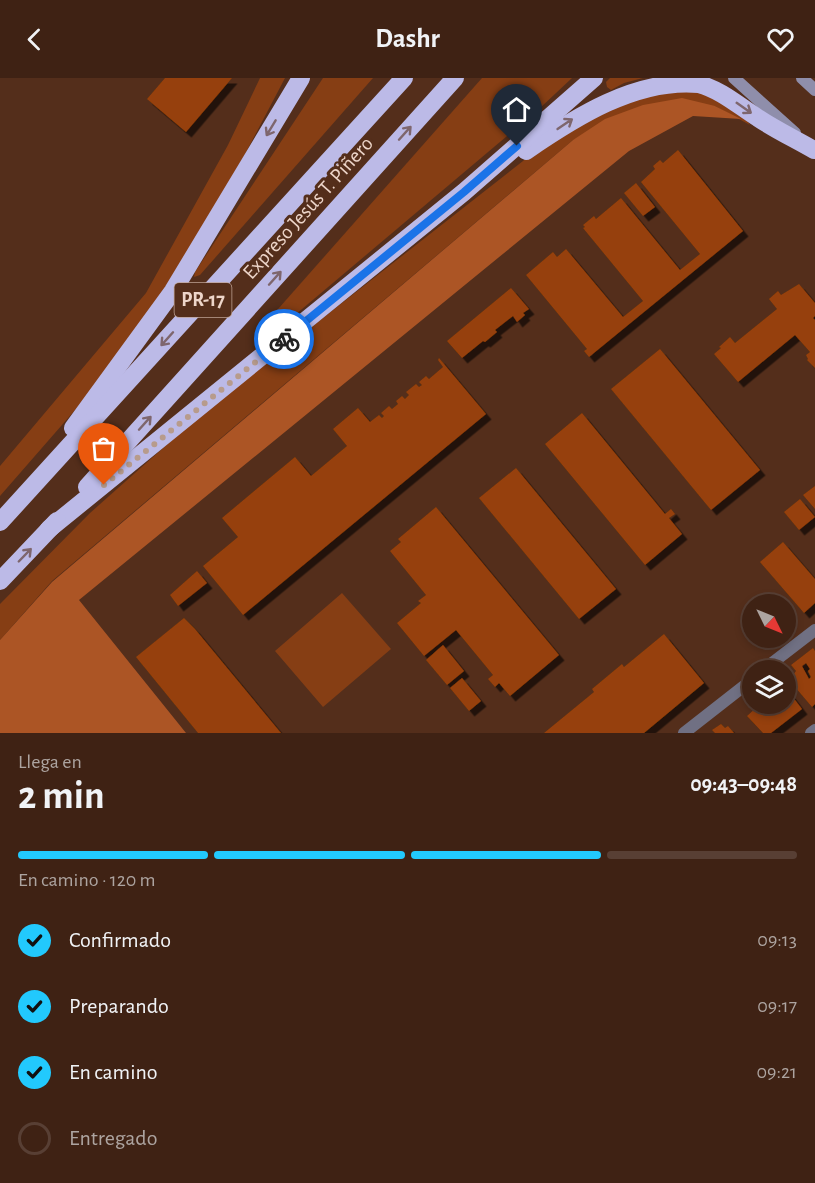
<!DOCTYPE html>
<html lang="es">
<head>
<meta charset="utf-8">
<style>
  :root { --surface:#3f2214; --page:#4a2f22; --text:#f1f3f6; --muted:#ada4a0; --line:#583f34; --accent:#22c9fd }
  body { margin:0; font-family:"Alegreya Sans",sans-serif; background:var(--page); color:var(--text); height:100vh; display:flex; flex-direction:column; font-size:22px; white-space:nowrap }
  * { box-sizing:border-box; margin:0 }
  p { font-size:20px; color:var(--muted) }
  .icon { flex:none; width:33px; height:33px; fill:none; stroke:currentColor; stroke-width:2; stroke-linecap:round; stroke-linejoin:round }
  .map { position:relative; height:655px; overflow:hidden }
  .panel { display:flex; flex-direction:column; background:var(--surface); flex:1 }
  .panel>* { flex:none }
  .needle { width:39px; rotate:133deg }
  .tools { position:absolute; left:742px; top:516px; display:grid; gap:12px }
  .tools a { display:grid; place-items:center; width:54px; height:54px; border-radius:50%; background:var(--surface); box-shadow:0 3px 9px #0003,0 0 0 2px var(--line); font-size:30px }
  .pin { position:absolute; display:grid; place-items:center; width:51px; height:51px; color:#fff; margin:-62px -26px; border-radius:50% 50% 50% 0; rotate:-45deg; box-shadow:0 0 6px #0007 }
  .pin .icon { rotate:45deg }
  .courier { position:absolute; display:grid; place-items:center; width:60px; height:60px; margin:-30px; border:4px solid #1a73e8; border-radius:50%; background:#fff; color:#222; box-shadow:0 2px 8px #0007 }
  .head em { font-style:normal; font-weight:600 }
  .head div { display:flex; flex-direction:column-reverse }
  .head { display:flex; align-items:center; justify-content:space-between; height:102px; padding:0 18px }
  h1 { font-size:39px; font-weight:600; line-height:45px }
  .bar { display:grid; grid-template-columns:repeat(4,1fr); gap:9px 6px; align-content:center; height:72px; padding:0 18px }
  .bar i { height:8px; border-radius:4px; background:var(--line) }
  .bar .on { background:var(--accent) }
  .bar p { grid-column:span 4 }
  ol { padding:0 18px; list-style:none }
  li { display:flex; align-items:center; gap:18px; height:66px }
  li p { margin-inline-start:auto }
  li .icon { padding:6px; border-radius:50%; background:var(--accent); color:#111; stroke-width:4 }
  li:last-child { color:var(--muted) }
  li i { width:33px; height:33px; border:3px solid var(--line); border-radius:50% }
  header { display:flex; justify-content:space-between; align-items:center; height:78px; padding:0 18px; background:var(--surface); font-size:27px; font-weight:600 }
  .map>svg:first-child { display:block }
  .green { fill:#863e14 }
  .forest { fill:#ac5525 }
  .building { fill:#964008; fill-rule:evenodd; filter:url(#shadow) }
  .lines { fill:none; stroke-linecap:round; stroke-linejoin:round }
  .street { stroke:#707083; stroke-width:12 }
  .secondary { stroke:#8f8eab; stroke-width:12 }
  .highway { stroke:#bcbae7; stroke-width:18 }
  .oneway { stroke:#7e666d }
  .done { stroke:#b79b8c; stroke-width:6; stroke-dasharray:0 10.8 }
  .route { stroke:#1a73e8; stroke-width:8 }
  .labels { text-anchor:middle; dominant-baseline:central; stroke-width:6; stroke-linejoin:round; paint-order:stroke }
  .shield { fill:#542e1b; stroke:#bfa395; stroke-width:1.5 }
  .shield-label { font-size:20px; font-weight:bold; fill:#edd5c9 }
  .street-label { font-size:21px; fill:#edd5c9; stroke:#542e1b }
</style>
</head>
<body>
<header><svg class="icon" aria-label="back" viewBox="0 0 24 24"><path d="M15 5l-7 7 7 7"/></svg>Dashr<svg class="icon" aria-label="heart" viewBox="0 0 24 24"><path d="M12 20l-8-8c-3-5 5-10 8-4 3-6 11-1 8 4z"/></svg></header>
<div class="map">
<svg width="815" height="655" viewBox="0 0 815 655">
  <defs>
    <filter id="shadow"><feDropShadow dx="5.5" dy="5.5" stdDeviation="0" flood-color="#0009"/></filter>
  </defs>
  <rect width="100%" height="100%" fill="#542e1b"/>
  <g class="green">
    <path d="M260,0H285L244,78L158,226L82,324L0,418V388L146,215L228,67Z"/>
    <path d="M323,0H373L200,197L194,199L195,194Z"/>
    <path d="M482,0H572L539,31L263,264H258L254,260L256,256Z"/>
    <path d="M610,0H643L624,5L611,12L607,9L606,4Z"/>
    <path d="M698,10L745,40L750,47L715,28L573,62L52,503L0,562V526L90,435L207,331L551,61L626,15Z"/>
    <path d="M342,515L391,571L323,629L275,573Z"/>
  </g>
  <path class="forest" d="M682,20L715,28L741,41L693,38L629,73L79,522L186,655H0V562L52,504L573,62L605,41L643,27Z"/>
  <g class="building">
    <path d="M165,0H232L186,54L147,21Z"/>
    <path d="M678,72L743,153L589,279L584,273L587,271L526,197L553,174L557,179L566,171L623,239L643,223L583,150L585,149L583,147L594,138L596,141L621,120L680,192L700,176L641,104L655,91L653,88L660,82L663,85Z"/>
    <path d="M636,105L655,129L643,138L624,115Z"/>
    <path d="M799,206L815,225V238L813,240L815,242V290L807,282L808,281L806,277L810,274L795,257L738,304L714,276L721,270L719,269L730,259L735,265L777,231L769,221L778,213L781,217Z"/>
    <path d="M511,210L529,231L523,235L525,237L517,244L513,238L495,252L497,254L485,264L483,263L462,280L447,263Z"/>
    <path d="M660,271L760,392L711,432L611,311Z"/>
    <path d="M439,280L486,336L243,537L203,488L238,459L222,440L295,379L311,398L347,368L333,351L358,330L370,344L379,337L382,340L384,338L381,335L389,328L392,331L398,326L396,323L402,318L405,321L409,317L406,314L416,306L419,309L422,307L419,304L426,298L429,301L443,289L438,282Z"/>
    <path d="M582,335L665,436L671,431L675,436L669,440L682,456L645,487L545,366Z"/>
    <path d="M516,390L616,511L579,541L479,420Z"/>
    <path d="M815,408V431L803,417Z"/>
    <path d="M800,421L815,439L799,452L784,434Z"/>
    <path d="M436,429L559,577L510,618L499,605L495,609L488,601L493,597L456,552L424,578L397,545L421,525L418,523L426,517L390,473L401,464L398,461Z"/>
    <path d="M783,464L815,501V525L804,535L760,484Z"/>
    <path d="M197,493L207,505L178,528L170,517Z"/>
    <path d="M184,540L195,551L281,655H198L136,579Z"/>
    <path d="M664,556L704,605L644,655H544L594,614L592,611L622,586L624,589Z"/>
    <path d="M443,567L464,593L447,607L426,582Z"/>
    <path d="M813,570L815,573V626L812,629L789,602L796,593L791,587ZM806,585L810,591L808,593L811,599L809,601L802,588Z"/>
    <path d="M462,600L481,623L469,633L450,610Z"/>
    <path d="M786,610L802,631L771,655H763L747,638L757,629L759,631L766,626L769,631L776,626H786Z"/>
    <path d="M721,646L725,650L728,648L734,655H715L712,652Z"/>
  </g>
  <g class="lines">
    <g class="street">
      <path d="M763,592L815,552"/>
      <path d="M684,655L753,601"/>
      <path d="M811,655L815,652"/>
    </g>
    <g class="secondary">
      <path d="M734,0L795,55"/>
      <path d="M802,0L815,12"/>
    </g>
    <g class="highway">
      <path d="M526,73C574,40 636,0 699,6C721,12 739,28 758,40C776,52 795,61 814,72"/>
      <path d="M73,350L173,213L301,0"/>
      <path d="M87,409L455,0"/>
      <path d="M0,444L404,0"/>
      <path d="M49,451L464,114L594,0"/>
      <path d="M0,503L57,443"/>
    </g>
  </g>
  <defs><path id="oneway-shaft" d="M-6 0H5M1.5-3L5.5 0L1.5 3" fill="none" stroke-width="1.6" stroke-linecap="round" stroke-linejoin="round" transform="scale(1.5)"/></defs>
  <g class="oneway">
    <use href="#oneway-shaft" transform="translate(744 30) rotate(35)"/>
    <use href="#oneway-shaft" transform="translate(565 46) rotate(-34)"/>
    <use href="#oneway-shaft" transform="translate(271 50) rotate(121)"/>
    <use href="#oneway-shaft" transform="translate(405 55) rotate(-48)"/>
    <use href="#oneway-shaft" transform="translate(275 200) rotate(-48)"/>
    <use href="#oneway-shaft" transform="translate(167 261) rotate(132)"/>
    <use href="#oneway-shaft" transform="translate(145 345) rotate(-48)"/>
    <use href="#oneway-shaft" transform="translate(25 477) rotate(-46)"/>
  </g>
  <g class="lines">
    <path class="done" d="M104,407L284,261"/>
    <path class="route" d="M284,261L464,114L517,68"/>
  </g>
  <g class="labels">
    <rect class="shield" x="174.5" y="205" width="57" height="34" rx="4.5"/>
    <g class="shield-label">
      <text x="203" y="222">PR-17</text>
    </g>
    <g class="street-label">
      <text transform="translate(308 130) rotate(-48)">Expreso Jesús T. Piñero</text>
    </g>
  </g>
</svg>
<div class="tools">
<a><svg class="needle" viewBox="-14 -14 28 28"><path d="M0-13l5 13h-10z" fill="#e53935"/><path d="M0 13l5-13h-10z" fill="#ada4a0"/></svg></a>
<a><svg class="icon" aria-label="layers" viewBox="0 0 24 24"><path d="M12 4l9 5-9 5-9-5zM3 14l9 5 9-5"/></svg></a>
</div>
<div class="pin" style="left:104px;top:407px;background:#ea580c"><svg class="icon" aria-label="bag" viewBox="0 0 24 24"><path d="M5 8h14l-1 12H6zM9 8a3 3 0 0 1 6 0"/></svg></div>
<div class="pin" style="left:517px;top:68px;background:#1f2937"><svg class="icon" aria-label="home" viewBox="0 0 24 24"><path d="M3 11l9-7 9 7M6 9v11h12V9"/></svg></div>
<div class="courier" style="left:284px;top:261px"><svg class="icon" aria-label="bike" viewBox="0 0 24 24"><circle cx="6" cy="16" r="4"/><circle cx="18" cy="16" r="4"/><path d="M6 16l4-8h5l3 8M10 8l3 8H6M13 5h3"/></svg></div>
</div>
<section class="panel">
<div class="head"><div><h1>2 min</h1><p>Llega en</p></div><em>09:43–09:48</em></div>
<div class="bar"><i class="on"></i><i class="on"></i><i class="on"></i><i></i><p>En camino · 120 m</p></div>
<ol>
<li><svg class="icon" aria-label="check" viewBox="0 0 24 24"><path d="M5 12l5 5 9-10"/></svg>Confirmado<p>09:13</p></li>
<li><svg class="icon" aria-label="check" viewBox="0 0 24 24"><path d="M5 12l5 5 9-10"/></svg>Preparando<p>09:17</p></li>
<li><svg class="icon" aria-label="check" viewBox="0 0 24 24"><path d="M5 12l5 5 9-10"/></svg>En camino<p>09:21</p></li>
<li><i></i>Entregado</li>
</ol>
</section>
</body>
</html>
